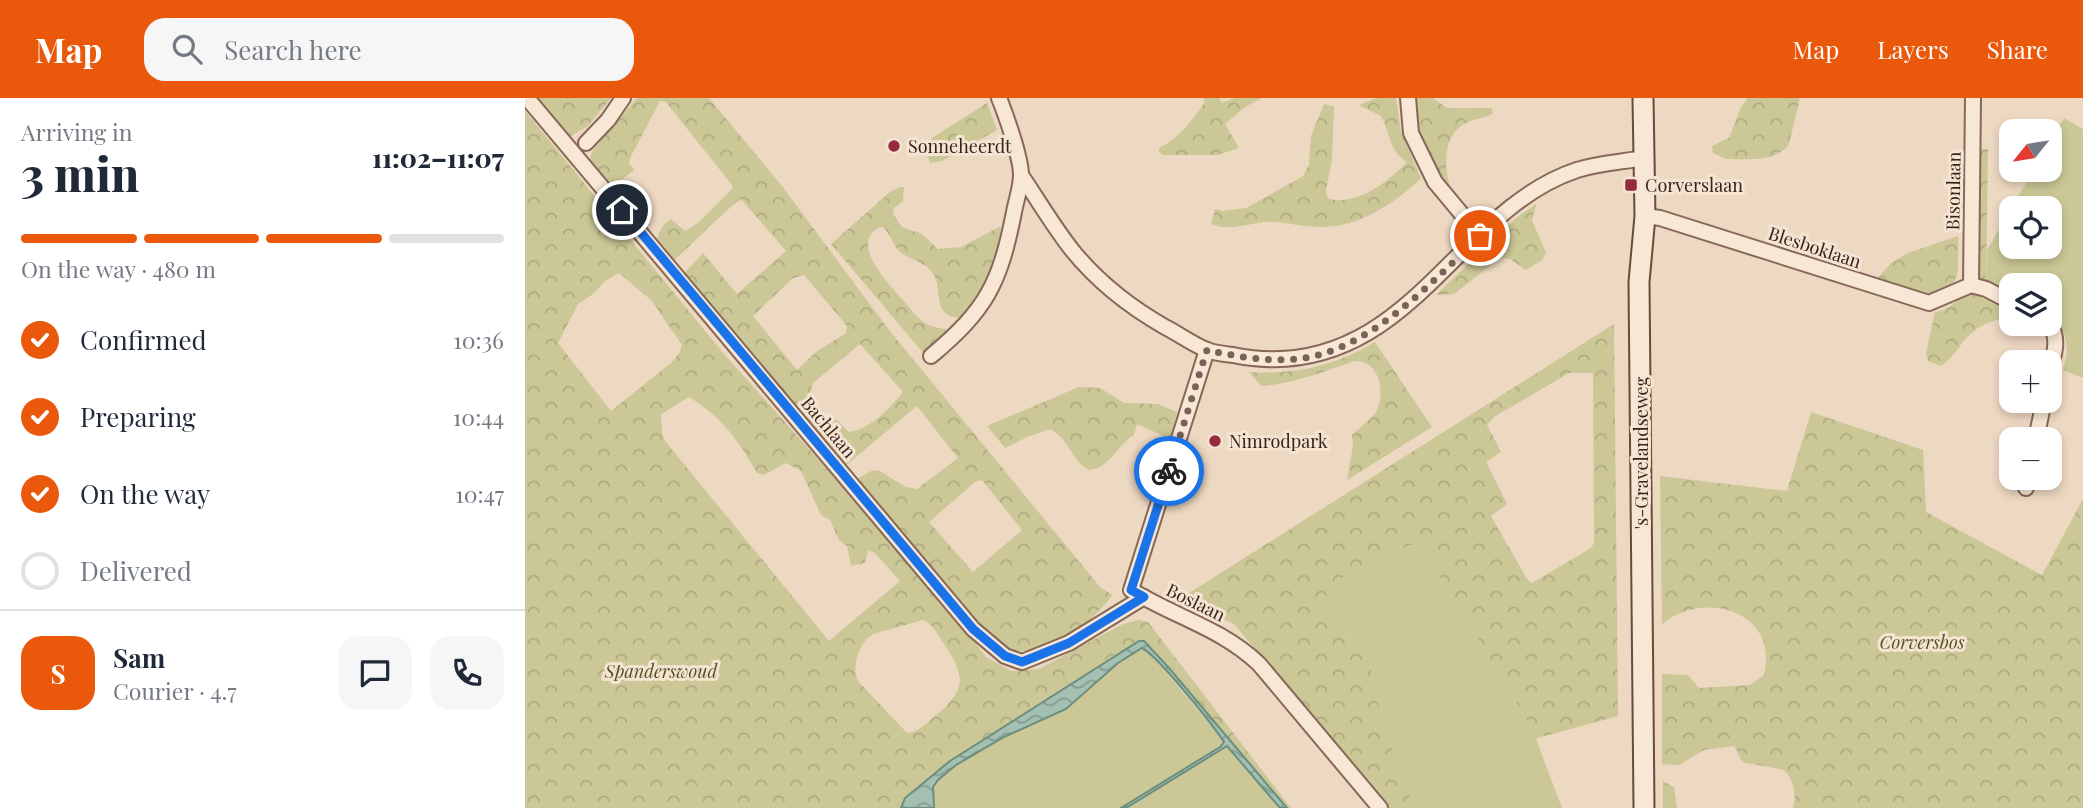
<!DOCTYPE html>
<html lang="en">
<head>
<meta charset="utf-8">
<style>
  :root { --surface:#fff; --page:#f6f6f7; --text:#1f2937; --muted:#747a83; --line:#e0e1e3; --accent:#ea580c }
  body { margin:0; font-family:"Playfair Display",serif; background:var(--page); color:var(--text); height:100vh; display:flex; flex-direction:column; font-size:26px; white-space:nowrap }
  * { box-sizing:border-box; margin:0 }
  p { font-size:23px; color:var(--muted) }
  .icon { flex:none; width:38px; height:38px; fill:none; stroke:currentColor; stroke-width:2; stroke-linecap:round; stroke-linejoin:round }
  .map { position:relative; flex:1; overflow:hidden }
  .details { display:flex; flex-direction:column; background:var(--surface); width:525px }
  .details>* { flex:none }
  .needle { width:46px; rotate:240deg }
  .fabs { position:absolute; left:1474px; top:21px; display:grid; gap:14px }
  .fabs a { display:grid; place-items:center; width:63px; height:63px; border-radius:14px; background:var(--surface); box-shadow:0 4px 10px #0003; font-size:35px }
  .pin { position:absolute; display:grid; place-items:center; width:60px; height:60px; color:#fff; margin:-30px; border:4px solid #fff; border-radius:50%; box-shadow:0 2px 7px #0007 }
  .courier { position:absolute; display:grid; place-items:center; width:70px; height:70px; margin:-35px; border:5px solid #1a73e8; border-radius:50%; background:#fff; color:#222; box-shadow:0 2px 9px #0007 }
  .overview em { font-style:normal; font-weight:800 }
  .overview div { display:flex; flex-direction:column-reverse }
  .overview { display:flex; align-items:center; justify-content:space-between; height:119px; padding:0 21px }
  h1 { font-size:46px; font-weight:800; line-height:52px }
  .bar { display:grid; grid-template-columns:repeat(4,1fr); gap:10px 7px; align-content:center; height:84px; padding:0 21px }
  .bar i { height:9px; border-radius:5px; background:var(--line) }
  .bar .selected { background:var(--accent) }
  .bar p { grid-column:span 4 }
  .line { display:flex; align-items:center; gap:18px; padding:0 21px; border-top:2px solid var(--line) }
  .line div { flex:1 }
  .round { display:grid; place-items:center; flex:none; width:74px; height:74px; border-radius:21px; background:var(--page) }
  ol { padding:0 21px; list-style:none }
  li { display:flex; align-items:center; gap:21px; height:77px }
  li p { margin-inline-start:auto }
  li .icon { padding:7px; border-radius:50%; background:var(--accent); color:#fff; stroke-width:4 }
  li:last-child { color:var(--muted) }
  li i { width:38px; height:38px; border:4px solid var(--line); border-radius:50% }
  header { display:flex; align-items:center; gap:42px; box-sizing:border-box; height:98px; padding:0 35px; background:var(--accent); color:#fff }
  header strong { font-size:33px }
  nav { display:flex; gap:38px; margin-inline-start:auto; font-size:24px }
  .search { width:490px; height:63px; background:var(--page); display:flex; align-items:center; gap:18px; box-sizing:border-box; padding:0 24px; border-radius:21px; color:var(--muted); font-size:26px }
  main { display:flex; flex:1; min-height:0 }
  .map>svg:first-child { display:block }
  .grass { fill:#cbc796 }
  .forest { fill:url(#forest-crowns); fill-rule:evenodd }
  .water { fill:url(#water-waves); stroke:#6b8e7e; stroke-width:2 }
  .lines { fill:none; stroke-linecap:round; stroke-linejoin:round }
  .street-casing { stroke:#876859; stroke-width:18 }
  .secondary-casing { stroke:#694a3d; stroke-width:23 }
  .street { stroke:#f8e7d5; stroke-width:14 }
  .secondary { stroke:#f8e7d5; stroke-width:19 }
  .done { stroke:#776457; stroke-width:7; stroke-dasharray:0 12.6 }
  .route { stroke:#1a73e8; stroke-width:9 }
  .poi-dot { fill:#952a40; stroke:#f5e4d1; stroke-width:2.5 }
  .labels { text-anchor:middle; dominant-baseline:central; stroke-width:6; stroke-linejoin:round; paint-order:stroke }
  .poi-label { font-size:18px; fill:#37251d; stroke:#f5e4d1; text-anchor:start }
  .street-label { font-size:18px; fill:#37251d; stroke:#f5e4d1 }
  .park-label { font-size:18px; font-style:italic; fill:#515324; stroke:#f5e4d1 }
</style>
</head>
<body>
<header>
<strong>Map</strong>
<div class="search"><svg class="icon" aria-label="search" viewBox="0 0 24 24"><circle cx="10" cy="10" r="6"/><path d="M15 15l6 6"/></svg>Search here</div>
<nav><a>Map</a><a>Layers</a><a>Share</a></nav>
</header>
<main>
<section class="details">
<div class="overview"><div><h1>3 min</h1><p>Arriving in</p></div><em>11:02–11:07</em></div>
<div class="bar"><i class="selected"></i><i class="selected"></i><i class="selected"></i><i></i><p>On the way · 480 m</p></div>
<ol>
<li><svg class="icon" aria-label="check" viewBox="0 0 24 24"><path d="M5 12l5 5 9-10"/></svg>Confirmed<p>10:36</p></li>
<li><svg class="icon" aria-label="check" viewBox="0 0 24 24"><path d="M5 12l5 5 9-10"/></svg>Preparing<p>10:44</p></li>
<li><svg class="icon" aria-label="check" viewBox="0 0 24 24"><path d="M5 12l5 5 9-10"/></svg>On the way<p>10:47</p></li>
<li><i></i>Delivered</li>
</ol>
<div class="line" style="height:126px"><b class="round" style="background:var(--accent);color:#fff">S</b><div><b>Sam</b><p>Courier · 4.7</p></div><a class="round"><svg class="icon" aria-label="chat" viewBox="0 0 24 24"><path d="M4 5h16v11H9l-5 4z"/></svg></a><a class="round"><svg class="icon" aria-label="phone" viewBox="0 0 24 24"><path d="M5 4h4l2 5-3 2q2 4 5 5l2-3 5 2v4C11 20 4 13 5 4z"/></svg></a></div>
</section>
<div class="map">
<svg width="1558" height="710" viewBox="0 0 1558 710">
  <defs>
    <pattern id="forest-crowns" width="20" height="18" patternUnits="userSpaceOnUse" patternTransform="scale(1.75)"><rect width="20" height="18" fill="#cbc796"/><path d="M2 6a3 3 0 1 1 6 0M12 15a3 3 0 1 1 6 0" fill="none" stroke="#afab81"/></pattern>
    <pattern id="water-waves" width="16" height="10" patternUnits="userSpaceOnUse" patternTransform="scale(1.75)"><rect width="16" height="10" fill="#a4c0b2"/><path d="M0 5q4-4 8 0t8 0" fill="none" stroke="#869c90"/></pattern>
  </defs>
  <rect width="100%" height="100%" fill="#edd8c2"/>
  <g class="grass">
    <path d="M1539,20L1558,31V280L1538,272C1545,251 1543,231 1524,218V187H1486V199L1461,187L1462,152L1486,111V149H1524V110H1486L1509,72H1524V46Z"/>
    <path d="M890,447L899,453L1013,640L1011,641L1037,710H889L858,627L845,566L801,511C800,504 801,496 805,490C820,473 861,458 882,448Z"/>
    <path d="M613,550L620,551L624,554L698,642L695,649L596,710H409L408,690L413,682L431,667L479,639L541,611L579,577Z"/>
    <path d="M703,648L755,710H601Z"/>
  </g>
  <g class="forest">
    <path d="M7,0H86L63,28L41,41Z"/>
    <path d="M112,0H184L257,88L364,232L575,489L586,496L587,498C565,525 527,560 489,552C482,550 475,546 469,543L330,382L346,373L353,372L381,389L392,391L433,360L392,308L319,369L277,320L290,313L310,320L324,334C346,331 365,310 378,294L335,246L288,285L284,298L269,310L157,178L178,155L212,196L261,153L216,101C191,120 170,144 146,165L130,146C134,136 136,127 146,121L160,133L173,125L207,91V87L140,3H135L105,60L104,65L109,72L84,92L63,67L68,52ZM279,177L322,228L321,235L291,254L272,272L228,218L268,180ZM457,382L497,432L448,474L404,424L450,384Z"/>
    <path d="M678,0H694L697,5L710,0H737L720,9L700,26L714,50L692,57H638L634,54V50C653,41 668,22 680,4Z"/>
    <path d="M851,0H871L876,34L896,80C869,106 833,130 794,129C779,129 765,125 751,124C729,122 708,135 686,126L690,111L697,113L721,110L778,78L784,67L786,38L799,6L809,9L807,62L801,92V96L804,101C834,107 863,84 882,64C864,54 865,34 856,18L834,7Z"/>
    <path d="M885,0H908L922,10H967L968,16C959,20 949,21 941,25C915,37 919,76 928,97C902,64 893,41 885,0Z"/>
    <path d="M1223,0H1275L1264,46C1251,65 1221,61 1201,61L1188,55L1187,48L1204,40L1216,9Z"/>
    <path d="M462,5L472,32L417,63L405,65L402,56L407,40Z"/>
    <path d="M0,13L199,256L361,437L429,517L461,559L487,573L514,571L598,526L613,522L623,524L766,710H762L644,570L617,543L512,608L406,683L401,710H0ZM94,175L126,202L157,247L155,254L147,264L86,313L33,245L53,206L68,196L80,183ZM164,299C197,319 213,342 232,375L239,377L261,365L276,373L296,417L305,422L314,442L322,448L326,468L340,465L343,452L350,455L375,483L304,543L140,343L137,335L136,316ZM398,522C408,526 413,537 419,546C442,580 441,592 409,619C401,625 393,635 382,635L333,583C326,568 334,544 348,536Z"/>
    <path d="M1447,51H1463L1461,186L1452,182Z"/>
    <path d="M375,89H379L378,103L369,110L368,116L377,129L397,136L413,151L436,149L476,128C471,166 461,190 438,220C401,219 423,188 404,171C396,163 384,161 375,154C368,147 366,137 359,130L355,129C323,145 364,186 377,201C384,209 391,219 400,225C408,230 417,230 426,232L400,257L306,146L365,94Z"/>
    <path d="M1012,105L1007,122L1021,155L1017,162L1001,172L985,161L975,160L929,196L911,197L990,121Z"/>
    <path d="M1433,138C1433,150 1434,164 1432,176C1423,214 1373,188 1351,182L1366,165L1383,155Z"/>
    <path d="M1445,194L1486,214V219C1462,223 1449,229 1435,248C1429,256 1424,263 1416,268L1403,263L1401,255L1410,214C1431,210 1431,199 1445,194Z"/>
    <path d="M1089,226L1093,618L1013,640L899,453L890,447L882,448C862,458 820,473 805,490C801,496 800,505 801,511L845,566L858,627L889,710H863L709,526L694,519L653,512L650,504ZM1044,275H1068L1069,445L1066,450L1007,485L1002,481L966,418L982,406L961,364L976,354L962,327L969,319Z"/>
    <path d="M850,244L907,329L822,382L828,348L827,337C833,331 848,320 851,314C861,296 855,262 830,263C800,273 768,286 736,288L724,274C769,277 811,268 850,244Z"/>
    <path d="M554,289L575,290L599,305L633,306L652,314L645,341L612,326L609,337C593,346 584,371 564,372C546,363 545,341 525,331L502,339L480,350L462,328Z"/>
    <path d="M1286,314L1398,352L1401,414L1517,477L1558,401V710H1268C1271,696 1270,685 1260,673C1251,669 1221,666 1218,664C1214,660 1213,653 1209,648L1179,652L1154,667L1137,666V576L1163,577L1174,590L1225,587L1239,577C1255,513 1179,491 1137,526L1135,378L1262,393Z"/>
    <path d="M1138,683L1149,689L1152,710H1138Z"/>
  </g>
  <path class="water" d="M614,543H619L644,570L762,710H755L702,648L601,710H596L695,649L699,644C688,627 632,557 617,550L593,565L541,611L479,639L431,667L413,682L408,689L409,710H376L380,700L425,663Z"/>
  <g class="lines">
    <defs>
      <g id="street">
        <path d="M2,0L448,531L480,558L497,564L544,545L619,499"/>
        <path d="M883,0L886,35L910,84L955,138"/>
        <path d="M61,45L83,22L98,0"/>
        <path d="M496,77C513,102 528,128 547,152C572,183 605,209 640,229C654,236 667,246 682,252C689,255 699,256 708,257C756,267 802,259 844,234C919,189 967,100 1052,72C1074,65 1097,64 1119,60"/>
        <path d="M1120,118L1135,120L1404,205L1446,187"/>
        <path d="M1446,187L1448,0"/>
        <path d="M1446,187L1461,191L1486,204"/>
        <path d="M1524,226C1536,240 1528,260 1524,277"/>
        <path d="M682,252L606,492C650,519 696,530 734,566L855,710"/>
        <path d="M406,258C461,212 475,186 489,114C491,103 496,89 496,77C496,60 481,17 474,0"/>
        <path d="M1511,341L1519,303"/>
        <path d="M1501,390L1503,380"/>
      </g>
      <path id="secondary" d="M1118,0L1120,118L1114,184L1119,710"/>
    </defs>
    <use href="#street" class="street-casing"/>
    <use href="#secondary" class="secondary-casing"/>
    <use href="#street" class="street"/>
    <use href="#secondary" class="secondary"/>
  </g>
  <g class="lines">
    <path class="done" d="M644,373L682,252C714,259 747,265 779,260C848,249 907,184 955,138"/>
    <path class="route" d="M97,112L448,531L480,558L497,564L544,545L619,499L606,492L644,373"/>
  </g>
  <g class="poi-dot">
    <circle cx="369" cy="48" r="7"/>
    <rect x="1099" y="80" width="14" height="14" rx="3.5"/>
    <circle cx="690" cy="343" r="7"/>
  </g>
  <g class="labels">
    <g class="poi-label">
      <text x="383" y="48">Sonneheerdt</text>
      <text x="1120" y="87">Corverslaan</text>
      <text x="704" y="343">Nimrodpark</text>
    </g>
    <g class="street-label">
      <text transform="translate(1428 93) rotate(-89)">Bisonlaan</text>
      <text transform="translate(1290 149) rotate(18)">Blesboklaan</text>
      <text transform="translate(304 329) rotate(50)">Bachlaan</text>
      <text transform="translate(1116 355) rotate(-90)">'s-Gravelandseweg</text>
      <text transform="translate(671 504) rotate(26)">Boslaan</text>
    </g>
    <g class="park-label">
      <text x="1397" y="544">Corversbos</text>
      <text x="136" y="573">Spanderswoud</text>
    </g>
  </g>
</svg>
<div class="fabs">
<a><svg class="needle" viewBox="-14 -14 28 28"><path d="M0-13l5 13h-10z" fill="#e53935"/><path d="M0 13l5-13h-10z" fill="#747a83"/></svg></a>
<a><svg class="icon" aria-label="locate" viewBox="0 0 24 24"><circle cx="12" cy="12" r="6"/><path d="M12 2v4M12 18v4M2 12h4M18 12h4"/></svg></a>
<a><svg class="icon" aria-label="layers" viewBox="0 0 24 24"><path d="M12 4l9 5-9 5-9-5zM3 14l9 5 9-5"/></svg></a>
<a>+</a>
<a>−</a>
</div>
<div class="pin" style="left:955px;top:138px;background:#ea580c"><svg class="icon" aria-label="bag" viewBox="0 0 24 24"><path d="M5 8h14l-1 12H6zM9 8a3 3 0 0 1 6 0"/></svg></div>
<div class="pin" style="left:97px;top:112px;background:#1f2937"><svg class="icon" aria-label="home" viewBox="0 0 24 24"><path d="M3 11l9-7 9 7M6 9v11h12V9"/></svg></div>
<div class="courier" style="left:644px;top:373px"><svg class="icon" aria-label="bike" viewBox="0 0 24 24"><circle cx="6" cy="16" r="4"/><circle cx="18" cy="16" r="4"/><path d="M6 16l4-8h5l3 8M10 8l3 8H6M13 5h3"/></svg></div>
</div>
</main>
</body>
</html>
